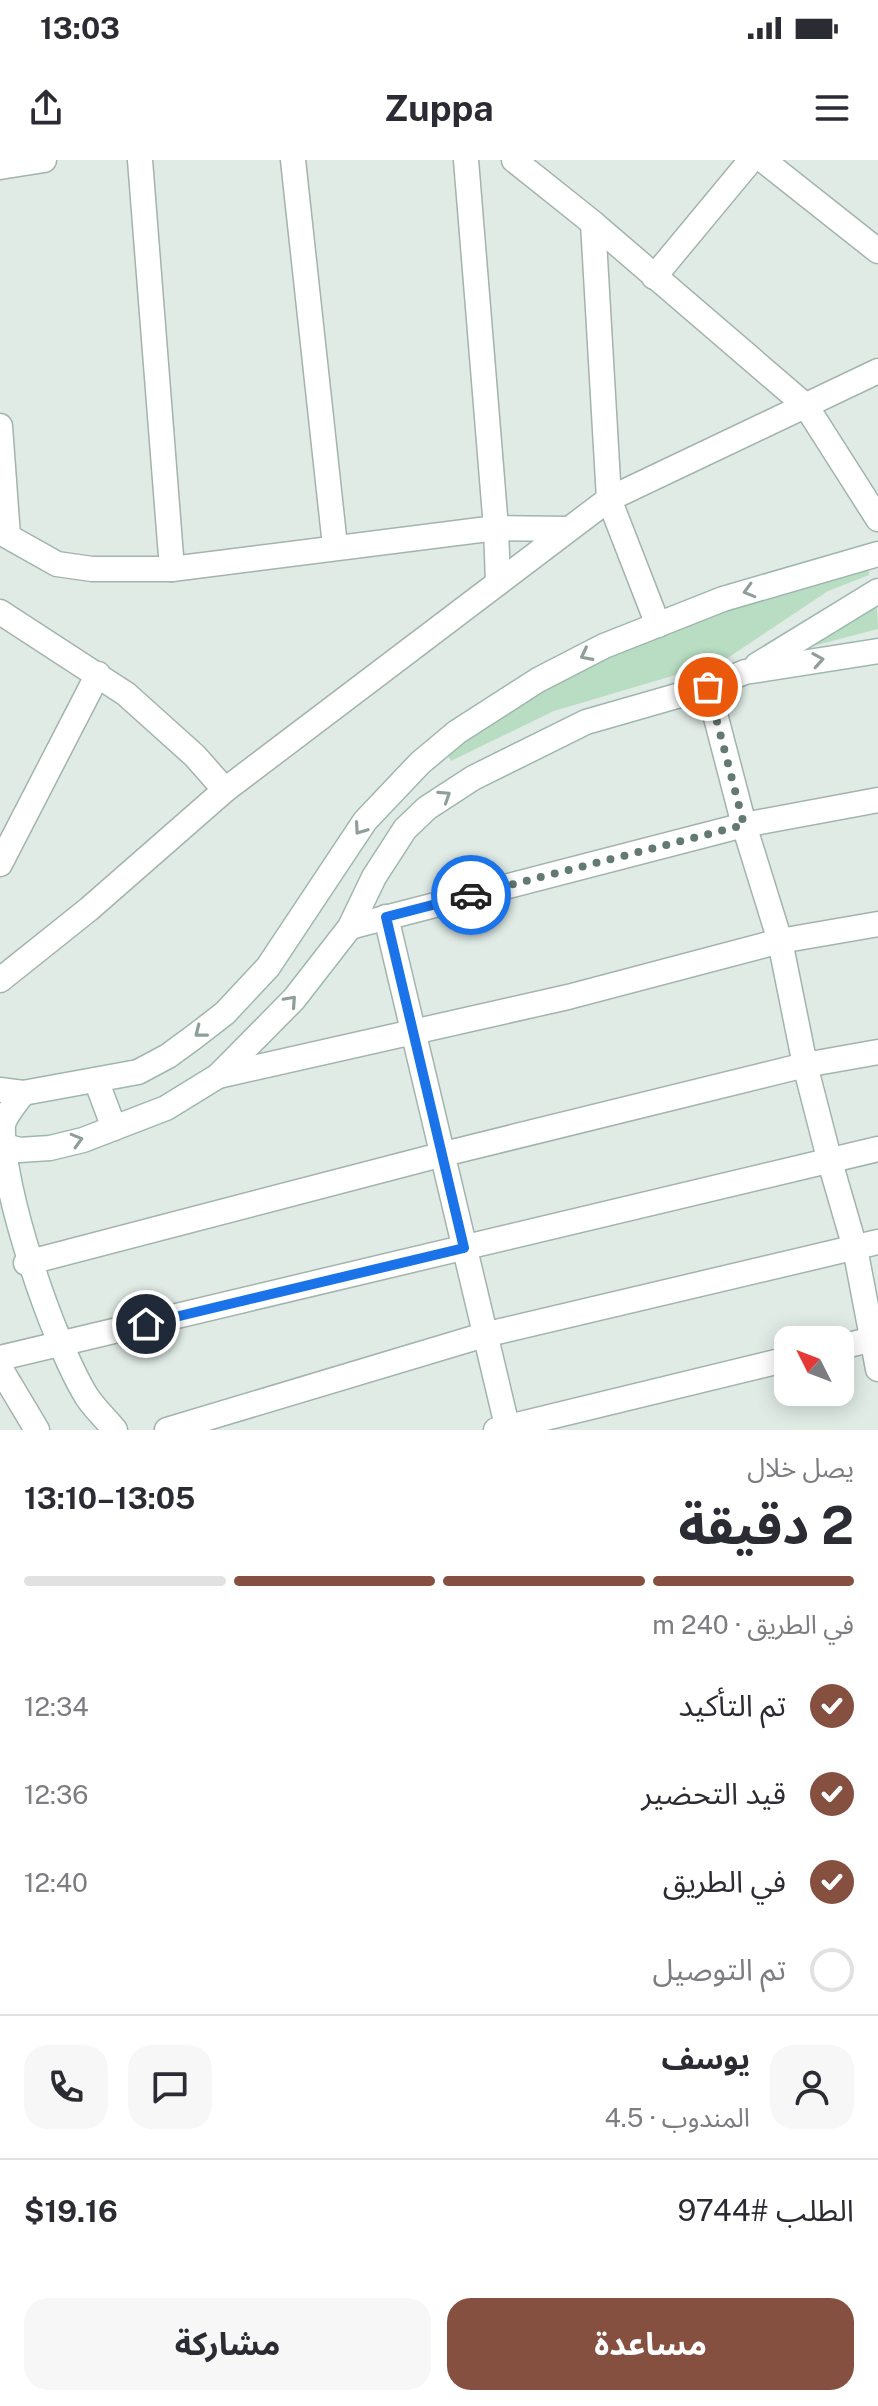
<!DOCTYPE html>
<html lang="ar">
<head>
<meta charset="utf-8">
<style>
  :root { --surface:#fff; --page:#f7f7f7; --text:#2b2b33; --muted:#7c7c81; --line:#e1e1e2; --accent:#865041 }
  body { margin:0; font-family:"Public Sans","Noto Sans Arabic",sans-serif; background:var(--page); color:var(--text); direction:rtl; height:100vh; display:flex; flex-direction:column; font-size:30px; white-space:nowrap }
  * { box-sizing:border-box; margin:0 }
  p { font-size:26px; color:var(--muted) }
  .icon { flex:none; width:44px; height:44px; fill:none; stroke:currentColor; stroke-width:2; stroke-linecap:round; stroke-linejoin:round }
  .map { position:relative; height:1270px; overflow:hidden; direction:ltr }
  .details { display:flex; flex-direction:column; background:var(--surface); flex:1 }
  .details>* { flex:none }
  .needle { width:52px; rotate:312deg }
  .fabs { position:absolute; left:774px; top:1166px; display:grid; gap:16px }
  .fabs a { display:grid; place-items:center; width:80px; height:80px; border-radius:16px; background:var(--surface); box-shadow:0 4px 20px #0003; font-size:40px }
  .pin { position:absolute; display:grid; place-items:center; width:68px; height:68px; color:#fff; margin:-34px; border:4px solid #fff; border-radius:50%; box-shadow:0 2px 8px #0007 }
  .courier { position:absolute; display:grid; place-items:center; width:80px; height:80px; margin:-40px; border:6px solid #1a73e8; border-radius:50%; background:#fff; color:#222; box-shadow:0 2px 10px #0007 }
  .head em { font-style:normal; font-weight:700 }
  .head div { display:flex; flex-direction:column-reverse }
  .head { display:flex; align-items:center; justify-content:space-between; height:136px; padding:0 24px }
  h1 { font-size:52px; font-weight:700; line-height:60px }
  .bar { display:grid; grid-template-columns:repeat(4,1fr); gap:12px 8px; align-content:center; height:96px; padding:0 24px }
  .bar i { height:10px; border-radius:6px; background:var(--line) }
  .bar .current { background:var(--accent) }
  .bar p { grid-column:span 4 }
  .line { display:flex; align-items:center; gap:20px; padding:0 24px; border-top:2px solid var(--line) }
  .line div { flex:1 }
  .round { display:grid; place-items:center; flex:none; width:84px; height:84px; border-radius:24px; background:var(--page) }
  ol { padding:0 24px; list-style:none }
  li { display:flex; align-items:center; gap:24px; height:88px }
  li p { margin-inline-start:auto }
  li .icon { padding:8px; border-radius:50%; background:var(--accent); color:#fff; stroke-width:4 }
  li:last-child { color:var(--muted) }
  li i { width:44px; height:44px; border:4px solid var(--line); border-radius:50% }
  .action { display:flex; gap:16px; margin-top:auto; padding:16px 24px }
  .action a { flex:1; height:92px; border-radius:24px; background:var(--accent); color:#fff; font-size:32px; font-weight:700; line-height:92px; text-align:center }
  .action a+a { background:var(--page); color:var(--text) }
  .status { display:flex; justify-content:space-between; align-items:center; height:56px; padding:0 40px; background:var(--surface); direction:ltr }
  .status svg { height:22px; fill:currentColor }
  header { display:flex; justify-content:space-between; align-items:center; height:104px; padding:0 24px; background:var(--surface); font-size:36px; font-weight:700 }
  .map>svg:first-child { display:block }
  .green { fill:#b8ddc2 }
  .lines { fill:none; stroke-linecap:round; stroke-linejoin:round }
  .street-casing { stroke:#a3b3ad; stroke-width:27 }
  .secondary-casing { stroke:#9eb7ae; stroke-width:27 }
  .street { stroke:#fff; stroke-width:24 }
  .secondary { stroke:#fff; stroke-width:24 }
  .oneway { stroke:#909e9a }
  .done { stroke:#637973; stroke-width:8; stroke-dasharray:0 14.4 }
  .route { stroke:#1a73e8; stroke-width:10 }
</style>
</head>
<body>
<div class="status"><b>13:03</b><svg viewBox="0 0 49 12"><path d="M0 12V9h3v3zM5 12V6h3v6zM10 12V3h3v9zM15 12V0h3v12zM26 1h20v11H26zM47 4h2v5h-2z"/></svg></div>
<header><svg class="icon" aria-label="menu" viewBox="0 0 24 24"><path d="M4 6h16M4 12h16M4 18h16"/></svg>Zuppa<svg class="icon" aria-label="share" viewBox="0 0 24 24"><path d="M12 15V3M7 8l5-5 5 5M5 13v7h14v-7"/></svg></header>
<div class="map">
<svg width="878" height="1270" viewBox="0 0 878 1270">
  <rect width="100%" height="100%" fill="#e0ebe6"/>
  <g class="green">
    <path d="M868,399L869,415L828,431L723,501L554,551L451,601L443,588L598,491Z"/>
    <path d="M856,448H877L878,469L786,493Z"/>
  </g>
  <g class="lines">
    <defs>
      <g id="street">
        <path d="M140,0L172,409"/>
        <path d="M293,0L335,386"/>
        <path d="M466,0L496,368L498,423"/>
        <path d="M514,0L593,63L806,246L878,359"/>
        <path d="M763,0L878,91"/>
        <path d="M0,7L44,0"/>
        <path d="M593,63L609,339L658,465"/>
        <path d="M654,117L751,0"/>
        <path d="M0,266L8,376"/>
        <path d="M0,372L57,404L92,409H172L496,368L568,369"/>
        <path d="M0,452L126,534L195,596L225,630"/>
        <path d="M708,527L744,665L780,781L805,905L830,1002L855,1088L878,1209"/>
        <path d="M0,704L98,514"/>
        <path d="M386,757L508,1270"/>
        <path d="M350,767L744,665L878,640"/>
        <path d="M0,820L89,749L225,630L609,339L878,211"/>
        <path d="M218,916L568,837L780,781L878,764"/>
        <path d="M26,1103L440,995L805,905L878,892"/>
        <path d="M840,1187L878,1178"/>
        <path d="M0,1198L878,989"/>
        <path d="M0,1208L37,1270"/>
        <path d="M167,1270L484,1175L878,1082"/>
        <path d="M496,1270L788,1199"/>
      </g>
      <g id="secondary">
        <path d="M757,505L878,431"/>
        <path d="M96,920L114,968"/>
        <path d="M0,930L23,933L138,912L168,896L194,877L225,853L268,807L365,661L420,603L457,572L538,520L604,486L723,439L878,394"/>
        <path d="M23,933C16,943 7,952 3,964C0,1027 53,1182 87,1237C95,1249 106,1259 115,1270"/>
        <path d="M0,984L19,990L50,988L83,980L166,948L218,916L294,839L350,767L374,717L405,669L427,648L473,618L586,562L708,527L745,512L878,491"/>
      </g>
    </defs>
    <use href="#street" class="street-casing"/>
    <use href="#secondary" class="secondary-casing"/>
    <use href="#street" class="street"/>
    <use href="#secondary" class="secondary"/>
  </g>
  <defs><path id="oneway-chevron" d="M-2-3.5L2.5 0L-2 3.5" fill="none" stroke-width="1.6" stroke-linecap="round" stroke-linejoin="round" transform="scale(2)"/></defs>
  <g class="oneway">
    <use href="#oneway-chevron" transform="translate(749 431) rotate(164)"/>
    <use href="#oneway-chevron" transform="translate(586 495) rotate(153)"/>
    <use href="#oneway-chevron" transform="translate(818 500) rotate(-9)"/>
    <use href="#oneway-chevron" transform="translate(445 636) rotate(-33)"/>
    <use href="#oneway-chevron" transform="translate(360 669) rotate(125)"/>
    <use href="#oneway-chevron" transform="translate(291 841) rotate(-48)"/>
    <use href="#oneway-chevron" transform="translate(200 872) rotate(142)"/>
    <use href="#oneway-chevron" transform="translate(77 980) rotate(-16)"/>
  </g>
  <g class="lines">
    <path class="done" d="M471,735L744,665L708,527"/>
    <path class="route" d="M146,1164L464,1088L386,757L471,735"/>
  </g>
</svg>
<div class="fabs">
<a><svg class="needle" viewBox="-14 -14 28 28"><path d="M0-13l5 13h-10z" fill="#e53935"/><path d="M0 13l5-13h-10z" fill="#7c7c81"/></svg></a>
</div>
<div class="pin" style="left:708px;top:527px;background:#ea580c"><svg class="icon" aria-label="bag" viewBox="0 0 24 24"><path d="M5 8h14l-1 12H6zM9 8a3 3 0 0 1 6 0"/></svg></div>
<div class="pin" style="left:146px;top:1164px;background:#1f2937"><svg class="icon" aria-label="home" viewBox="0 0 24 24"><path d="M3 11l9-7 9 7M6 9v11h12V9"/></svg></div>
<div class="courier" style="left:471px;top:735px"><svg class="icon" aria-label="car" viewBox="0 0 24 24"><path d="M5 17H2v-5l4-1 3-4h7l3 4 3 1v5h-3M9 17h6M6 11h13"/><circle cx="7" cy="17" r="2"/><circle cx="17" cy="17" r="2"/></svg></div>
</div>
<section class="details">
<div class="head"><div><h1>2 دقيقة</h1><p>يصل خلال</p></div><em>13:05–13:10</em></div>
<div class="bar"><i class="current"></i><i class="current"></i><i class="current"></i><i></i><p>في الطريق · 240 m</p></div>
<ol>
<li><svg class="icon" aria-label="check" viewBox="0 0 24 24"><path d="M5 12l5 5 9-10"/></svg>تم التأكيد<p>12:34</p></li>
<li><svg class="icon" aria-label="check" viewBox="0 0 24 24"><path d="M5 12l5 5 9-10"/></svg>قيد التحضير<p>12:36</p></li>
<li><svg class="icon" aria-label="check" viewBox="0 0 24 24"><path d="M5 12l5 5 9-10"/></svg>في الطريق<p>12:40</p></li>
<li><i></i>تم التوصيل</li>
</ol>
<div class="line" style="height:144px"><a class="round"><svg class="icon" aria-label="person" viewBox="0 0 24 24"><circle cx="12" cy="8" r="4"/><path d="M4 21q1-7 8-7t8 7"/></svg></a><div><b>يوسف</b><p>المندوب · 4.5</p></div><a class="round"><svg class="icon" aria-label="chat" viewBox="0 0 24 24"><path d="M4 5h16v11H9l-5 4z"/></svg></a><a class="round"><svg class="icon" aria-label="phone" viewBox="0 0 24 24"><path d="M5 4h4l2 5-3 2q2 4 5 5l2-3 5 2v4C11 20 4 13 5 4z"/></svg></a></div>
<div class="line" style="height:104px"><div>الطلب #9744</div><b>$19.16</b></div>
<div class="action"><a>مساعدة</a><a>مشاركة</a></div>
</section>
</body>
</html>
